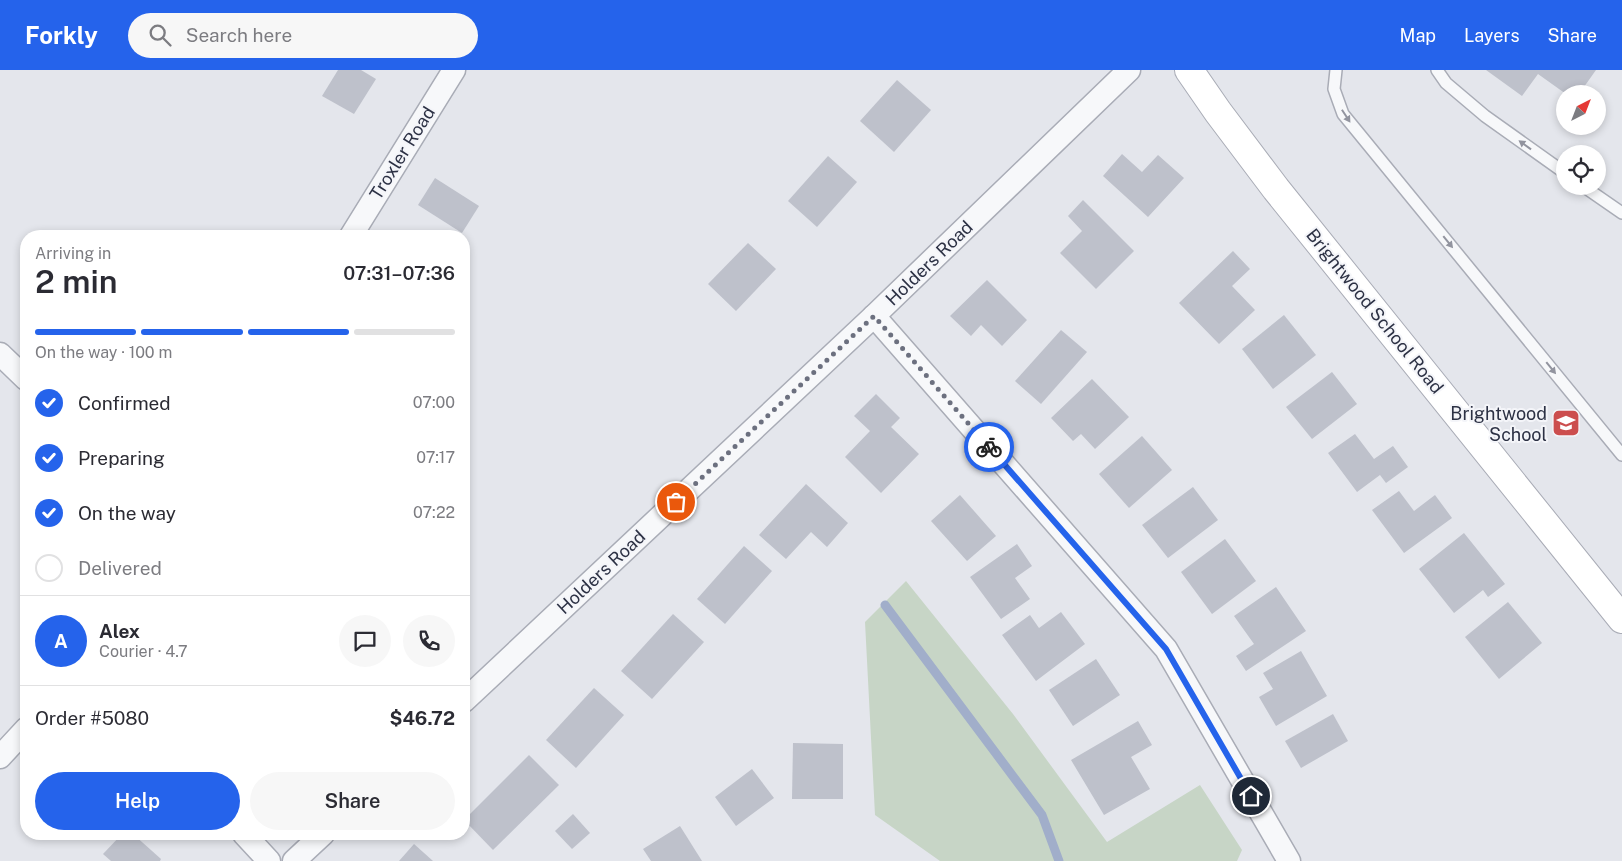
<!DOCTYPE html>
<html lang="en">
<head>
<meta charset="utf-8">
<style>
  :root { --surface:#fff; --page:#f7f7f7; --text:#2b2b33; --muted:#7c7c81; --line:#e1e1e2; --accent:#2563eb }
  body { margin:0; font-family:"Public Sans",sans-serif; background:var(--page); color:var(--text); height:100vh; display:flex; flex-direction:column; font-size:19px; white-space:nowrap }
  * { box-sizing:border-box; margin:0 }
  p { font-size:16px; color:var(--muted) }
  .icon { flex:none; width:28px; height:28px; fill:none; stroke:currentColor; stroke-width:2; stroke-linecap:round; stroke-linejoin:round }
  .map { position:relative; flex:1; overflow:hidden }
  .details { position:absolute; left:20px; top:160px; width:450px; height:610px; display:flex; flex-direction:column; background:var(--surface); border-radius:20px; box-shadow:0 2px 8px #0003 }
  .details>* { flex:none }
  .needle { width:32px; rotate:42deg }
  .tools { position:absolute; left:1556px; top:15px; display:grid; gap:10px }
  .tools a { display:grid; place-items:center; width:50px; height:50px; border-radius:50%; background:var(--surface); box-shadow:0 2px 8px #0003; font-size:25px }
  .pin { position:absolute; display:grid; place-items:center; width:42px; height:42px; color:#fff; margin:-21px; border:2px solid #fff; border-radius:50%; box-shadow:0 1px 5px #0007 }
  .courier { position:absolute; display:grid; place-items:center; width:50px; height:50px; margin:-25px; border:4px solid #2563eb; border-radius:50%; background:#fff; color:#222; box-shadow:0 1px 6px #0007 }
  .headline em { font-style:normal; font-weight:600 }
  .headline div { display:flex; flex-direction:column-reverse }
  .headline { display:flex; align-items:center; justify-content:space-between; height:85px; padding:0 15px }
  h1 { font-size:32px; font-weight:600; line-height:38px }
  .bar { display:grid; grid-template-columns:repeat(4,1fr); gap:8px 5px; align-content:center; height:60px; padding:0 15px }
  .bar i { height:6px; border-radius:4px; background:var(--line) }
  .bar .active { background:var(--accent) }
  .bar p { grid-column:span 4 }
  .line { display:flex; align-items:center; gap:12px; padding:0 15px; border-top:1px solid var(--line) }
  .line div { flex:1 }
  .round { display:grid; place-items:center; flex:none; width:52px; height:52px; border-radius:26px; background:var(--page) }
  ol { padding:0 15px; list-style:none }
  li { display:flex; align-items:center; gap:15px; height:55px }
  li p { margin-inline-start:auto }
  li .icon { padding:5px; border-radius:50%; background:var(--accent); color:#fff; stroke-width:4 }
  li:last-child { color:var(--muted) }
  li i { width:28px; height:28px; border:2px solid var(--line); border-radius:50% }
  .button { display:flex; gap:10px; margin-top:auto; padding:10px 15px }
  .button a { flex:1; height:58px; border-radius:30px; background:var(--accent); color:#fff; font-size:20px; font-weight:600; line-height:58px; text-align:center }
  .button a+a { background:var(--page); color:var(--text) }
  header { display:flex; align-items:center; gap:30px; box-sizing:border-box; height:70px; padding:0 25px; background:var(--accent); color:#fff }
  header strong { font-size:24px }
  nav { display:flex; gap:28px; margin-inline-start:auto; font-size:18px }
  .search { width:350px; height:45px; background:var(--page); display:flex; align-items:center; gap:12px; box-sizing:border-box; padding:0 18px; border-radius:28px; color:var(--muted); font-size:19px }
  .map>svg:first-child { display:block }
  .green { fill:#c7d5c6 }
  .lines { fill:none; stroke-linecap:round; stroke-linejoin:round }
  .stream { stroke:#a1aeca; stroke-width:9 }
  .building { fill:#bec1cb }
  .service-casing { stroke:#a9acb6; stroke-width:14 }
  .minor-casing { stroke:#a9acb6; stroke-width:25 }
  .secondary-casing { stroke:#a9acb6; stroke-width:30 }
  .service { stroke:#f7f8fa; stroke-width:11 }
  .minor { stroke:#f7f8fa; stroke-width:22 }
  .secondary { stroke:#fff; stroke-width:28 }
  .oneway { fill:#92949f }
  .done { stroke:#6c707f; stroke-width:5; stroke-dasharray:0 9 }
  .route { stroke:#2563eb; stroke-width:6 }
  .labels { text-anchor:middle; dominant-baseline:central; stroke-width:4; stroke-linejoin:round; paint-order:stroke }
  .street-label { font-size:18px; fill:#2c3144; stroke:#f4f5f9 }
  .poi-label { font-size:18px; fill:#2c3144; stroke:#f4f5f9; text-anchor:end }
</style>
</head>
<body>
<header>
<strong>Forkly</strong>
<div class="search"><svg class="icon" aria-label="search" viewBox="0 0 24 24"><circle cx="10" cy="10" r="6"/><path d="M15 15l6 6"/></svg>Search here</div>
<nav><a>Map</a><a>Layers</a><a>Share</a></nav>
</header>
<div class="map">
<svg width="1622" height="791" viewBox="0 0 1622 791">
  <rect width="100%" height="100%" fill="#e4e6ec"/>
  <path class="green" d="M906,511L1013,644L1107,772L1200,715L1242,780L1237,791H940L875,745L865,552Z"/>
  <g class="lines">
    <path class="stream" d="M885,535L1042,745L1059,791"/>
  </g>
  <g class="building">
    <path d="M338,0H361L376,9L354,44L322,26Z"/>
    <path d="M1486,0H1596L1579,24H1566L1538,4L1522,26Z"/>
    <path d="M897,10L931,40L894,82L860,51Z"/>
    <path d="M1122,84L1142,102L1158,85L1184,108L1148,147L1103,106Z"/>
    <path d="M828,86L857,112L817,157L788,131Z"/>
    <path d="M435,108L479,136L462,163L418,135Z"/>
    <path d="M1083,130L1134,181L1096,219L1060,183L1082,161L1068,146Z"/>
    <path d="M748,173L776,199L736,241L708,214Z"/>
    <path d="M1233,181L1250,199L1232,216L1255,240L1219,274L1179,233Z"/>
    <path d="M987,210L1027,250L1002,276L981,255L971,266L950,246Z"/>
    <path d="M1284,245L1316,285L1273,319L1242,279Z"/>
    <path d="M1061,260L1087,282L1041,334L1015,311Z"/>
    <path d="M1332,302L1357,334L1312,369L1286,337Z"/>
    <path d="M1092,309L1129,347L1095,379L1081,364L1073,371L1051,348Z"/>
    <path d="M876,324L900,348L891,357L919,384L881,423L845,387L870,361L854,346Z"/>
    <path d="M1355,364L1374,389L1393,376L1408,397L1386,413L1380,405L1357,422L1328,383Z"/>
    <path d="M1142,366L1172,400L1129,438L1099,404Z"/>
    <path d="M806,414L848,453L827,477L811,462L786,489L759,465Z"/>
    <path d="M1193,417L1218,450L1168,488L1142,455Z"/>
    <path d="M1399,421L1414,441L1435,425L1452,448L1404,483L1372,440Z"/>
    <path d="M960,425L996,466L967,491L931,451Z"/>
    <path d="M1464,463L1505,514L1488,527L1483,520L1454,543L1419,499Z"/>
    <path d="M1225,469L1256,511L1212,544L1181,502Z"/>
    <path d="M1017,474L1032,496L1015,508L1030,529L1001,549L970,507Z"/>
    <path d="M744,476L772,501L725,554L697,529Z"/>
    <path d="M1276,517L1306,561L1246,601L1236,586L1254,574L1234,546Z"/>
    <path d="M1508,532L1542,573L1499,609L1465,567Z"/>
    <path d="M1061,542L1085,574L1036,611L1002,565L1030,545L1039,558Z"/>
    <path d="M673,544L704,572L652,629L621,601Z"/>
    <path d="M1301,581L1327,626L1276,656L1259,627L1273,619L1263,603Z"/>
    <path d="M1096,589L1120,625L1073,656L1049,620Z"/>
    <path d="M594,618L624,645L576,698L546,670Z"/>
    <path d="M1333,644L1348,671L1301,698L1285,671Z"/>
    <path d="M1138,651L1152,675L1131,687L1150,719L1104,745L1071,690Z"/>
    <path d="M793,673L843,674V729H792Z"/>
    <path d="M529,685L559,715L493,780L464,750Z"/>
    <path d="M752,699L774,728L736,756L715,727Z"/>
    <path d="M573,744L590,763L572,779L555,761Z"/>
    <path d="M680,756L702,791H651L643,779Z"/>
    <path d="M122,764H133L161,789L160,791H111L103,784Z"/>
    <path d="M414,774L433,791H399Z"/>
  </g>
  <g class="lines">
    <defs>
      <g id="service">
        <path d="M1336,0L1334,19L1343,44L1622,385"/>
        <path d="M1437,0L1446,13L1485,46L1565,103"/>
        <path d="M1583,116L1622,143"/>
      </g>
      <g id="minor">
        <path d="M351,166L454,0"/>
        <path d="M874,246L1166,579L1289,791"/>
        <path d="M0,284L26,309"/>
        <path d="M464,631L874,246L1129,0"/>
        <path d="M0,687L26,659"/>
        <path d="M244,764L269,791"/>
        <path d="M294,791L323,764"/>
      </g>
      <path id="secondary" d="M1189,0L1218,42L1276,119L1622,549"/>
    </defs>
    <use href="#service" class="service-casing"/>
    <use href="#minor" class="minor-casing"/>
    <use href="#secondary" class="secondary-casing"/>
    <use href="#service" class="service"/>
    <use href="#minor" class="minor"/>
    <use href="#secondary" class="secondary"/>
  </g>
  <defs><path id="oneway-solid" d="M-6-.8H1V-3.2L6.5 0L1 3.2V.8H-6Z" transform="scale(1.25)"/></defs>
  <g class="oneway">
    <use href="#oneway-solid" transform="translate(1346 46) rotate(57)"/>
    <use href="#oneway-solid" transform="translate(1525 75) rotate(-144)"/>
    <use href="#oneway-solid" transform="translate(1448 172) rotate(51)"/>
    <use href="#oneway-solid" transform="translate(1551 298) rotate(51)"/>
  </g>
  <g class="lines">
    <path class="done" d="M676,432L874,246L989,377"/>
    <path class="route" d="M989,377L1166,579L1251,726"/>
  </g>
  <defs>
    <symbol id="school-square" viewBox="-11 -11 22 22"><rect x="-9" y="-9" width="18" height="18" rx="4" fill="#cc4e4e" stroke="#f4f5f9"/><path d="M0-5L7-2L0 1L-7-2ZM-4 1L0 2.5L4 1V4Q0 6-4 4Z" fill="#fff"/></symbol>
  </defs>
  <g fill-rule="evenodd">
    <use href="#school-square" x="1550" y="337" width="32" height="32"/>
  </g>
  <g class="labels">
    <g class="street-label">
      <text transform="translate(402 83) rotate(-58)">Troxler Road</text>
      <text transform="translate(929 193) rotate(-44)">Holders Road</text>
      <text transform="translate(1375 241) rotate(51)">Brightwood School Road</text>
      <text transform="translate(601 502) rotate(-43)">Holders Road</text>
    </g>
    <g class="poi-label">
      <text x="1547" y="343">Brightwood<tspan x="1547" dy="21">School</tspan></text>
    </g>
  </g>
</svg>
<div class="tools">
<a><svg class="needle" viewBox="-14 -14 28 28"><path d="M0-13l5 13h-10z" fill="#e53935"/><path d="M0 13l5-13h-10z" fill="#7c7c81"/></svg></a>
<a><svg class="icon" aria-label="locate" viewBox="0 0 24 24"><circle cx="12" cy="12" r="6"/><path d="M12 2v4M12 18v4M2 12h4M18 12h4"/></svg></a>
</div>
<div class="pin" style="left:676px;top:432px;background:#ea580c"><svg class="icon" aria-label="bag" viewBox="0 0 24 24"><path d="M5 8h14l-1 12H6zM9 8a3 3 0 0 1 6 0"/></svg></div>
<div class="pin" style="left:1251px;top:726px;background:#1f2937"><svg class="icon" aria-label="home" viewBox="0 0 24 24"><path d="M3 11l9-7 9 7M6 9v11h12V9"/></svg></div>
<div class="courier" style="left:989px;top:377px"><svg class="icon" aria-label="bike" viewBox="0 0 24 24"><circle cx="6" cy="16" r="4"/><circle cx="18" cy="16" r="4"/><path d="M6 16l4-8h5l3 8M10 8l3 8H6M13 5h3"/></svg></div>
<section class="details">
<div class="headline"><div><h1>2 min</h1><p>Arriving in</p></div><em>07:31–07:36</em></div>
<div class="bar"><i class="active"></i><i class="active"></i><i class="active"></i><i></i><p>On the way · 100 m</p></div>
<ol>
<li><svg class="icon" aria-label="check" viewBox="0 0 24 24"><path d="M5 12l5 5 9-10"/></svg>Confirmed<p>07:00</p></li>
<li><svg class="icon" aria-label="check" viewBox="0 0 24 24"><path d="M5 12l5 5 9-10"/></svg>Preparing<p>07:17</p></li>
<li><svg class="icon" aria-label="check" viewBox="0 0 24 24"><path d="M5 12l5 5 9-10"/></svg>On the way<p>07:22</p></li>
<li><i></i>Delivered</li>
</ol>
<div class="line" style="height:90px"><b class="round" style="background:var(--accent);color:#fff">A</b><div><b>Alex</b><p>Courier · 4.7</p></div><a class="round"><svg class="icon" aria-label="chat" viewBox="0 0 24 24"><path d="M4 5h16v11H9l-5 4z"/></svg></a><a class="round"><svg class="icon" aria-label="phone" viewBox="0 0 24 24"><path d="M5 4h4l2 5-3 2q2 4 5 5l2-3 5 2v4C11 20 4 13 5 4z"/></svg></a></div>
<div class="line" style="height:65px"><div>Order #5080</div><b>$46.72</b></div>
<div class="button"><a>Help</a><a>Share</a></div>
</section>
</div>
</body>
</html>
